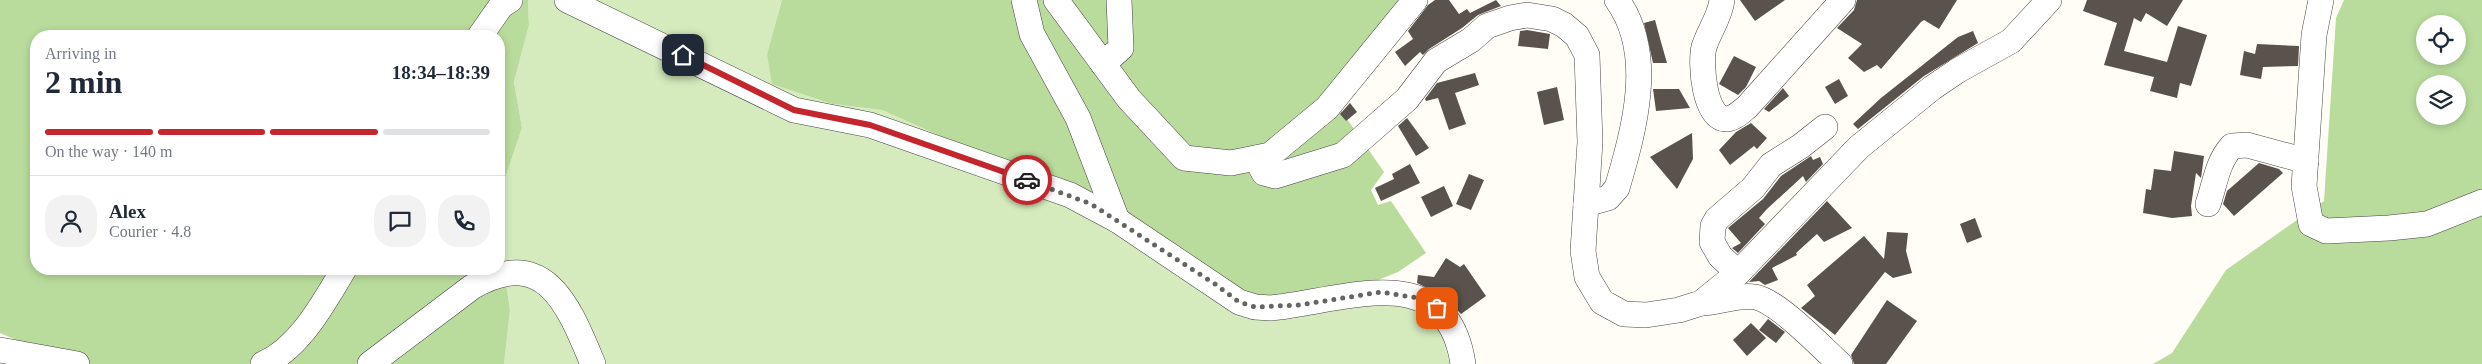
<!DOCTYPE html>
<html lang="en">
<head>
<meta charset="utf-8">
<style>
  :root { --surface:#fff; --page:#f2f2f3; --text:#1f2937; --muted:#747a83; --line:#e0e1e3; --accent:#c4262e }
  body { margin:0; font-family:"Times New Roman",serif; background:var(--page); color:var(--text); height:100vh; display:flex; flex-direction:column; font-size:19px; white-space:nowrap }
  * { box-sizing:border-box; margin:0 }
  p { font-size:16px; color:var(--muted) }
  .icon { flex:none; width:28px; height:28px; fill:none; stroke:currentColor; stroke-width:2; stroke-linecap:round; stroke-linejoin:round }
  .map { position:relative; flex:1; overflow:hidden }
  .side { position:absolute; left:30px; top:30px; width:475px; height:245px; display:flex; flex-direction:column; background:var(--surface); border-radius:20px; box-shadow:0 2px 8px #0003 }
  .side>* { flex:none }
  .controls { position:absolute; left:2416px; top:15px; display:grid; gap:10px }
  .controls a { display:grid; place-items:center; width:50px; height:50px; border-radius:50%; background:var(--surface); box-shadow:0 2px 8px #0003; font-size:25px }
  .pin { position:absolute; display:grid; place-items:center; width:42px; height:42px; color:#fff; margin:-21px; border-radius:10px; box-shadow:0 2px 8px #0006 }
  .courier { position:absolute; display:grid; place-items:center; width:50px; height:50px; margin:-25px; border:4px solid #c4262e; border-radius:50%; background:#fff; color:#222; box-shadow:0 1px 6px #0007 }
  .headline em { font-style:normal; font-weight:600 }
  .headline div { display:flex; flex-direction:column-reverse }
  .headline { display:flex; align-items:center; justify-content:space-between; height:85px; padding:0 15px }
  h1 { font-size:32px; font-weight:600; line-height:38px }
  .bar { display:grid; grid-template-columns:repeat(4,1fr); gap:8px 5px; align-content:center; height:60px; padding:0 15px }
  .bar i { height:6px; border-radius:4px; background:var(--line) }
  .bar .current { background:var(--accent) }
  .bar p { grid-column:span 4 }
  .line { display:flex; align-items:center; gap:12px; padding:0 15px; border-top:1px solid var(--line) }
  .line div { flex:1 }
  .round { display:grid; place-items:center; flex:none; width:52px; height:52px; border-radius:20px; background:var(--page) }
  .map>svg:first-child { display:block }
  .green { fill:#d5ebbd }
  .forest { fill:#b9dc9c; fill-rule:evenodd }
  .building { fill:#5a524d }
  .lines { fill:none; stroke-linecap:round; stroke-linejoin:round }
  .minor-casing { stroke:#444; stroke-width:26 }
  .minor { stroke:#fff; stroke-width:25 }
  .done { stroke:#646461; stroke-width:5; stroke-dasharray:0 9 }
  .route { stroke:#c4262e; stroke-width:6 }
</style>
</head>
<body>
<div class="map">
<svg width="2482" height="364" viewBox="0 0 2482 364">
  <rect width="100%" height="100%" fill="#fffdf5"/>
  <path class="green" d="M528,0H782L767,54L833,104L882,110L965,147L1094,194L1191,254L1222,280L1383,300L1416,310L1440,327L1450,364H504L510,310L499,235V196L522,128L514,82L529,25Z"/>
  <g class="forest">
    <path d="M0,0H528L529,25L514,82L522,128L499,196V36H36V269H499V235L510,310L504,364H71L0,333Z"/>
    <path d="M782,0H1418L1338,106L1384,172L1371,190L1378,205L1391,201L1426,253L1398,272L1373,282L1309,295L1248,296L1222,280L1191,254L1094,194L965,147L882,110L833,104L772,84L767,54Z"/>
    <path d="M2344,0H2482V364H2153L2172,353L2226,270L2324,201L2336,18ZM2425,24H2458V56H2425ZM2425,84H2458V116H2425Z"/>
  </g>
  <g class="building">
    <path d="M1435,0H1449L1459,14L1467,9L1470,13L1496,0L1501,6L1478,15L1462,28L1429,49L1423,55L1420,52L1405,66L1395,52L1413,39L1408,31L1428,5Z"/>
    <path d="M1740,0H1785L1755,21Z"/>
    <path d="M1857,0H1957L1939,29L1924,20L1921,22L1881,69L1877,65L1864,72L1848,58L1862,44L1837,28L1854,10Z"/>
    <path d="M2087,0H2183L2167,26L2146,13L2141,22L2134,18L2124,51L2167,62L2178,26L2207,35L2191,86L2180,83L2177,98L2150,91L2154,77L2104,65L2117,23L2083,11Z"/>
    <path d="M1655,20L1661,42L1667,63H1653L1644,23Z"/>
    <path d="M1527,30L1550,34L1548,49L1518,46L1520,31Z"/>
    <path d="M1973,31L1978,43L1924,76L1858,129L1853,124L1881,98L1958,37Z"/>
    <path d="M2257,44L2299,46L2298,66L2263,67L2261,79L2240,75L2244,51L2255,54Z"/>
    <path d="M1734,56L1756,67L1746,87L1738,95L1719,84Z"/>
    <path d="M1475,73L1479,85L1455,93L1466,124L1449,130L1438,98L1426,101L1425,99L1437,83Z"/>
    <path d="M1839,79L1848,96L1835,104L1825,87Z"/>
    <path d="M1557,87L1564,120L1544,125L1537,92Z"/>
    <path d="M1783,88L1789,96L1769,112L1764,109Z"/>
    <path d="M1653,89H1679L1690,108L1656,111Z"/>
    <path d="M1350,103L1357,112L1346,121L1340,114Z"/>
    <path d="M1407,118L1429,148L1416,156L1398,126Z"/>
    <path d="M1751,123L1767,138L1757,149L1754,146L1730,165L1719,150L1736,132Z"/>
    <path d="M1692,133L1693,159L1677,189L1650,157Z"/>
    <path d="M2174,151L2204,156L2201,178L2196,173L2191,206L2192,216L2172,218L2143,213L2146,189L2151,190L2154,169L2171,171Z"/>
    <path d="M1811,156L1813,160L1820,157L1823,164L1806,182L1803,176L1767,209L1759,218L1765,224L1738,253L1732,248L1741,243L1728,228L1763,199L1781,176Z"/>
    <path d="M2259,163L2279,169L2283,173L2234,216L2223,204L2227,191Z"/>
    <path d="M1410,164L1420,183L1381,201L1375,188L1394,179L1392,174Z"/>
    <path d="M1469,174L1484,180L1471,210L1456,204Z"/>
    <path d="M1444,186L1453,206L1431,217L1421,197Z"/>
    <path d="M1827,201L1852,228L1824,242L1817,234L1796,253L1797,255L1772,268L1778,280L1765,285L1759,281L1749,282Z"/>
    <path d="M1975,218L1982,237L1967,243L1960,224Z"/>
    <path d="M1887,232L1908,233L1906,251L1912,273L1893,278L1885,272L1835,335L1801,308L1815,296L1807,285L1864,236L1884,259Z"/>
    <path d="M1446,258L1460,267L1464,264L1486,296L1461,314L1444,296L1417,283L1418,275L1434,277Z"/>
    <path d="M1887,300L1917,321L1886,364H1854L1851,355Z"/>
    <path d="M1768,319L1785,332L1776,343L1759,330Z"/>
    <path d="M1751,323L1766,338L1747,356L1733,340Z"/>
  </g>
  <g class="lines">
    <defs>
      <g id="minor">
        <path d="M567,0L794,110L870,125L1070,195L1117,220L1239,302L1255,307L1271,308C1344,301 1447,256 1463,364"/>
        <path d="M1024,0L1032,34L1078,118L1117,220"/>
        <path d="M1056,0L1129,99L1184,158L1231,163L1270,155L1327,108L1415,0"/>
        <path d="M1722,0C1720,17 1709,31 1704,47C1700,63 1704,120 1727,119C1735,118 1741,112 1747,107L1843,0"/>
        <path d="M2321,0L2314,35L2304,186L2311,224L2326,231L2389,228L2427,224L2482,202"/>
        <path d="M480,36L501,6L510,0"/>
        <path d="M1103,64L1121,48L1119,0"/>
        <path d="M1256,158L1264,173L1275,176L1343,155L1407,99L1436,61L1471,40L1487,26L1510,18L1527,15L1552,19L1564,25L1577,36L1587,55L1590,142L1583,251L1587,277L1602,302L1624,314L1646,315L1679,310L1701,303L1738,273L1859,147L1932,88L1957,71L2011,41L2049,0"/>
        <path d="M1586,204L1608,198L1617,188C1634,130 1656,54 1617,0"/>
        <path d="M2208,204C2215,184 2217,162 2232,146L2247,145L2306,161"/>
        <path d="M1738,273L1720,256L1712,242L1713,226L1717,219L1753,188L1771,165L1801,146L1825,127"/>
        <path d="M1701,303C1718,303 1738,294 1755,297C1778,301 1821,347 1840,364"/>
        <path d="M0,350L77,364"/>
        <path d="M263,364C300,348 324,302 344,269"/>
        <path d="M370,364L472,287C546,244 569,307 593,364"/>
      </g>
    </defs>
    <use href="#minor" class="minor-casing"/>
    <use href="#minor" class="minor"/>
  </g>
  <g class="lines">
    <path class="done" d="M1027,180L1091,204L1215,284L1239,302L1255,307L1299,305L1381,292L1424,299L1437,308"/>
    <path class="route" d="M683,55L794,110L870,125L1027,180"/>
  </g>
</svg>
<div class="controls">
<a><svg class="icon" aria-label="locate" viewBox="0 0 24 24"><circle cx="12" cy="12" r="6"/><path d="M12 2v4M12 18v4M2 12h4M18 12h4"/></svg></a>
<a><svg class="icon" aria-label="layers" viewBox="0 0 24 24"><path d="M12 4l9 5-9 5-9-5zM3 14l9 5 9-5"/></svg></a>
</div>
<div class="pin" style="left:1437px;top:308px;background:#ea580c"><svg class="icon" aria-label="bag" viewBox="0 0 24 24"><path d="M5 8h14l-1 12H6zM9 8a3 3 0 0 1 6 0"/></svg></div>
<div class="pin" style="left:683px;top:55px;background:#1f2937"><svg class="icon" aria-label="home" viewBox="0 0 24 24"><path d="M3 11l9-7 9 7M6 9v11h12V9"/></svg></div>
<div class="courier" style="left:1027px;top:180px"><svg class="icon" aria-label="car" viewBox="0 0 24 24"><path d="M5 17H2v-5l4-1 3-4h7l3 4 3 1v5h-3M9 17h6M6 11h13"/><circle cx="7" cy="17" r="2"/><circle cx="17" cy="17" r="2"/></svg></div>
<section class="side">
<div class="headline"><div><h1>2 min</h1><p>Arriving in</p></div><em>18:34–18:39</em></div>
<div class="bar"><i class="current"></i><i class="current"></i><i class="current"></i><i></i><p>On the way · 140 m</p></div>
<div class="line" style="height:90px"><a class="round"><svg class="icon" aria-label="person" viewBox="0 0 24 24"><circle cx="12" cy="8" r="4"/><path d="M4 21q1-7 8-7t8 7"/></svg></a><div><b>Alex</b><p>Courier · 4.8</p></div><a class="round"><svg class="icon" aria-label="chat" viewBox="0 0 24 24"><path d="M4 5h16v11H9l-5 4z"/></svg></a><a class="round"><svg class="icon" aria-label="phone" viewBox="0 0 24 24"><path d="M5 4h4l2 5-3 2q2 4 5 5l2-3 5 2v4C11 20 4 13 5 4z"/></svg></a></div>
</section>
</div>
</body>
</html>
